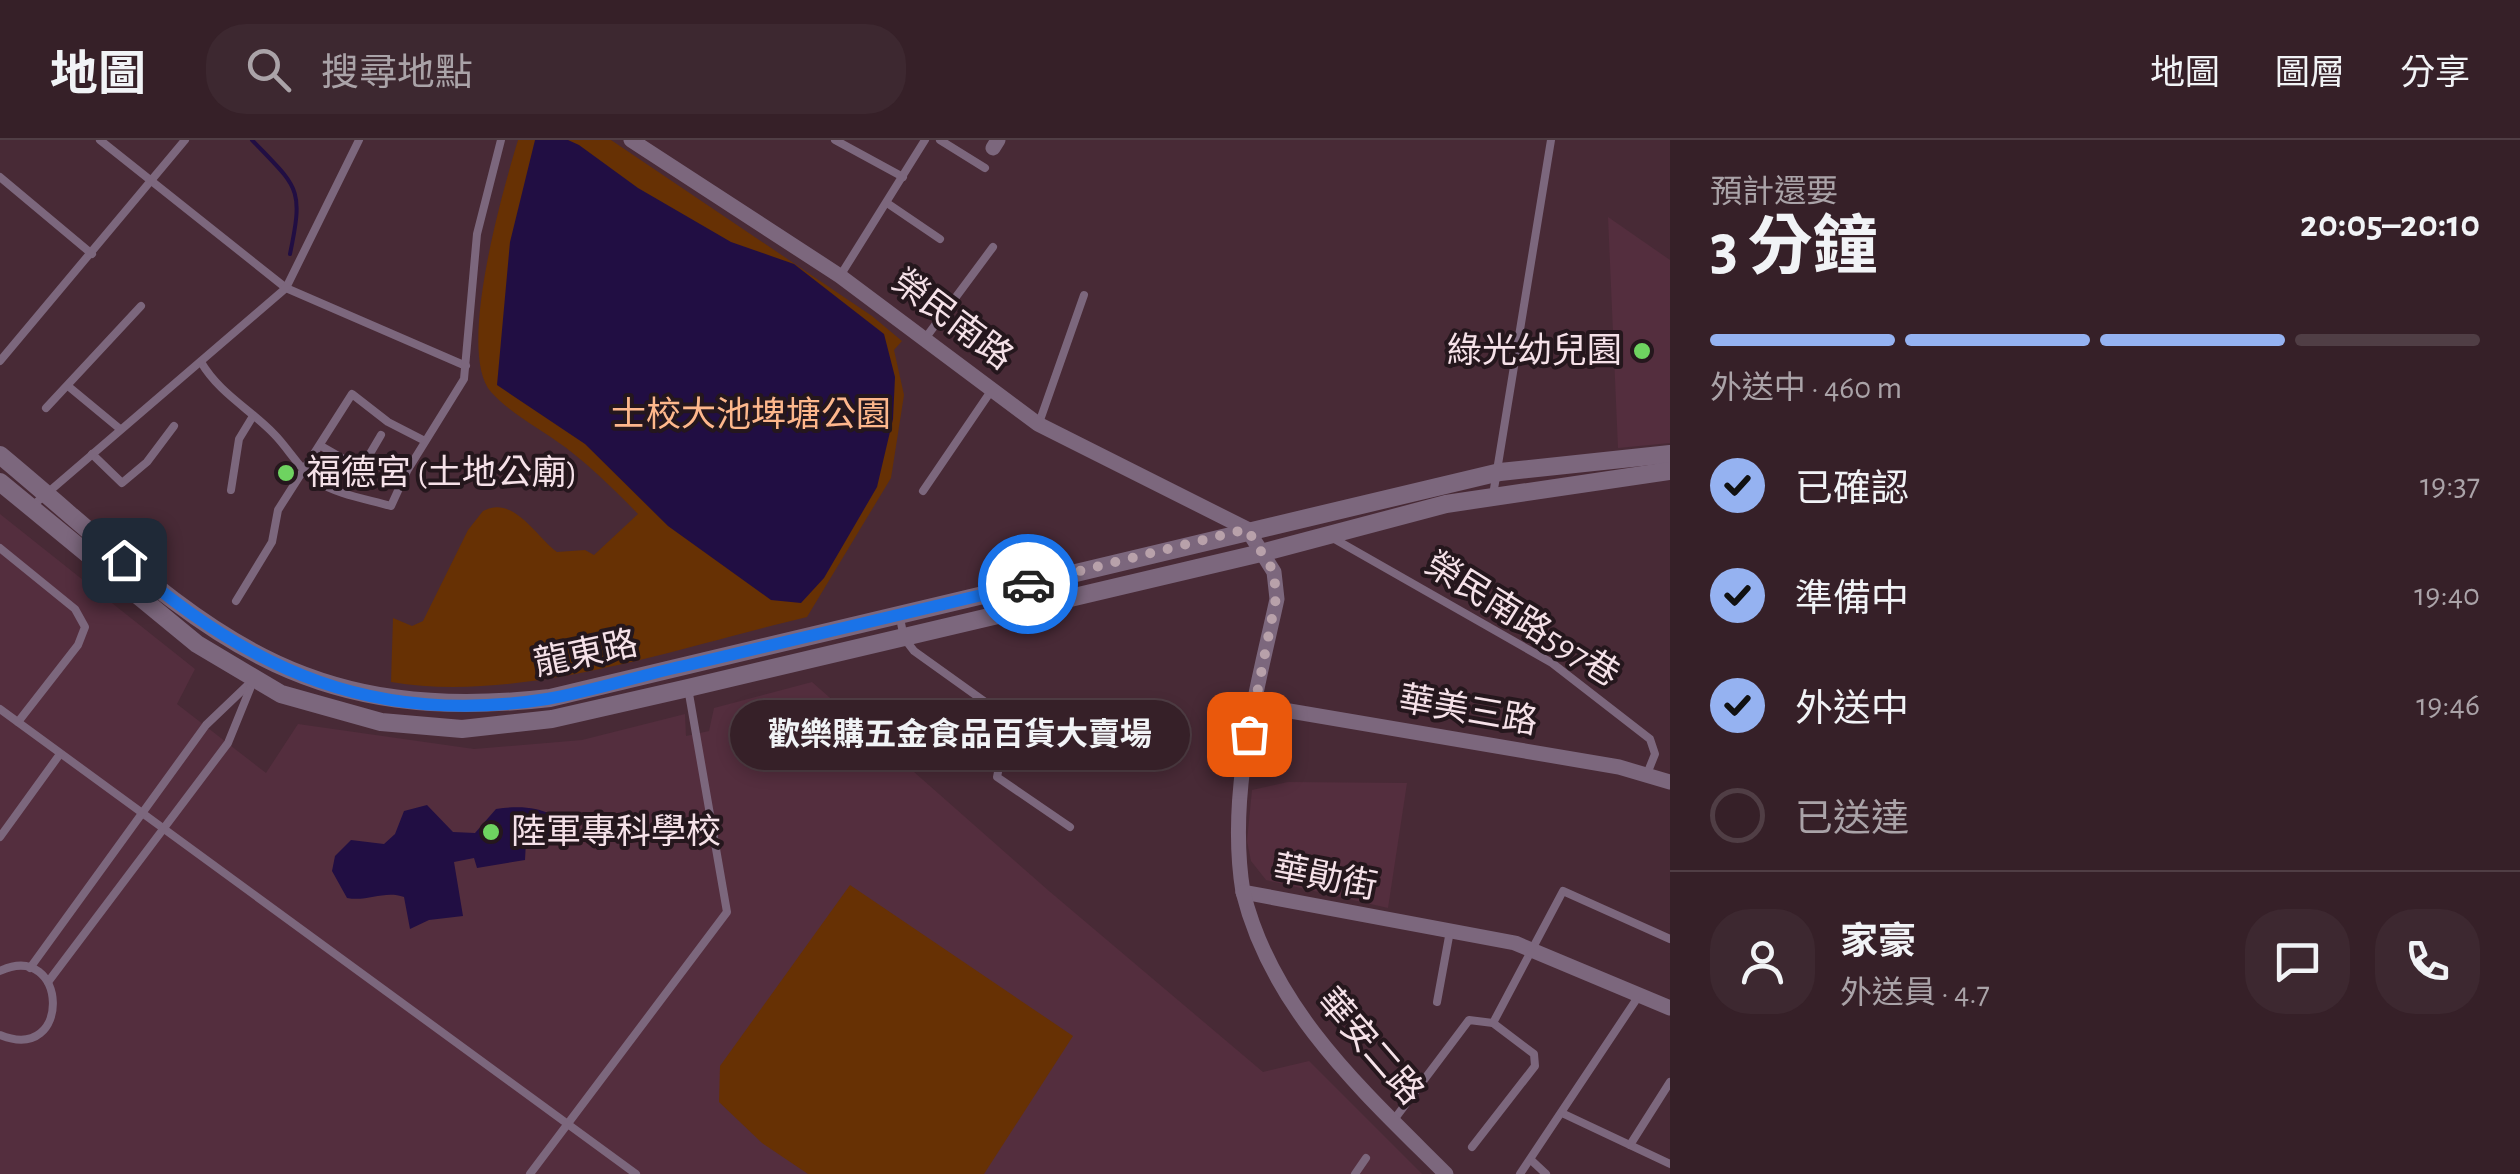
<!DOCTYPE html>
<html lang="zh-TW">
<head>
<meta charset="utf-8">
<style>
  :root { --surface:#362028; --page:#3d2830; --text:#f1f3f6; --muted:#aaa3a8; --line:#503e45; --accent:#95b2f1 }
  body { margin:0; font-family:"Alegreya Sans","Noto Sans TC",sans-serif; background:var(--page); color:var(--text); height:100vh; display:flex; flex-direction:column; font-size:38px; white-space:nowrap }
  * { box-sizing:border-box; margin:0 }
  p { font-size:32px; color:var(--muted) }
  .icon { flex:none; width:55px; height:55px; fill:none; stroke:currentColor; stroke-width:2; stroke-linecap:round; stroke-linejoin:round }
  .map { position:relative; flex:1; overflow:hidden }
  .details { display:flex; flex-direction:column; background:var(--surface); width:850px }
  .details>* { flex:none }
  .pin { position:absolute; display:grid; place-items:center; width:85px; height:85px; color:#fff; margin:-42px; border-radius:20px; box-shadow:0 5px 15px #0006 }
  .courier { position:absolute; display:grid; place-items:center; width:100px; height:100px; margin:-50px; border:8px solid #1a73e8; border-radius:50%; background:#fff; color:#222; box-shadow:0 2px 12px #0007 }
  .bubble { position:absolute; height:70px; border-radius:35px; background:var(--surface); box-shadow:0 5px 15px #0003,0 0 0 2px var(--line); font-size:32px; font-weight:700; line-height:70px; text-align:center }
  .summary em { font-style:normal; font-weight:700 }
  .summary div { display:flex; flex-direction:column-reverse }
  .summary { display:flex; align-items:center; justify-content:space-between; height:170px; padding:0 40px }
  h1 { font-size:65px; font-weight:700; line-height:75px }
  .bar { display:grid; grid-template-columns:repeat(4,1fr); gap:15px 10px; align-content:center; height:120px; padding:0 40px }
  .bar i { height:12px; border-radius:8px; background:var(--line) }
  .bar .selected { background:var(--accent) }
  .bar p { grid-column:span 4 }
  .line { display:flex; align-items:center; gap:25px; padding:0 40px; border-top:2px solid var(--line) }
  .line div { flex:1 }
  .round { display:grid; place-items:center; flex:none; width:105px; height:105px; border-radius:40px; background:var(--page) }
  ol { padding:0 40px; list-style:none }
  li { display:flex; align-items:center; gap:30px; height:110px }
  li p { margin-inline-start:auto }
  li .icon { padding:10px; border-radius:50%; background:var(--accent); color:#111; stroke-width:4 }
  li:last-child { color:var(--muted) }
  li i { width:55px; height:55px; border:5px solid var(--line); border-radius:50% }
  header { display:flex; align-items:center; gap:60px; box-sizing:border-box; height:140px; padding:0 50px; background:var(--surface); border-bottom:2px solid var(--line) }
  header strong { font-size:48px }
  nav { display:flex; gap:55px; margin-inline-start:auto; font-size:35px }
  .search { width:700px; height:90px; background:var(--page); display:flex; align-items:center; gap:25px; box-sizing:border-box; padding:0 35px; border-radius:40px; color:var(--muted); font-size:38px }
  main { display:flex; flex:1; min-height:0 }
  .map>svg:first-child { display:block }
  .built { fill:#542e3e }
  .green { fill:#673104 }
  .water { fill:#210e43 }
  .lines { fill:none; stroke-linecap:round; stroke-linejoin:round }
  .stream { stroke:#210e43; stroke-width:4 }
  .service { stroke:#7c677d; stroke-width:8 }
  .minor { stroke:#7c677d; stroke-width:15 }
  .tertiary { stroke:#7c677d; stroke-width:18 }
  .done { stroke:#b8a1aa; stroke-width:10; stroke-dasharray:0 18 }
  .route { stroke:#1a73e8; stroke-width:12 }
  .poi-dot { fill:#6ed360; stroke:#25171d; stroke-width:4 }
  .labels { text-anchor:middle; dominant-baseline:central; stroke-width:8; stroke-linejoin:round; paint-order:stroke }
  .street-label { font-size:35px; fill:#f5e1e8; stroke:#25171d }
  .poi-label { font-size:35px; fill:#f5e1e8; stroke:#25171d; text-anchor:start }
  .park-label { font-size:35px; fill:#fdb78c; stroke:#25171d }
</style>
</head>
<body>
<header>
<strong>地圖</strong>
<div class="search"><svg class="icon" aria-label="search" viewBox="0 0 24 24"><circle cx="10" cy="10" r="6"/><path d="M15 15l6 6"/></svg>搜尋地點</div>
<nav><a>地圖</a><a>圖層</a><a>分享</a></nav>
</header>
<main>
<div class="map">
<svg width="1670" height="1034" viewBox="0 0 1670 1034">
  <rect width="100%" height="100%" fill="#482a36"/>
  <g class="built">
    <path d="M1608,77L1670,120V303L1618,308Z"/>
    <path d="M0,374L195,529L177,564L266,633L298,584L474,609L582,600L685,574L686,596L709,591L714,568L812,542L1049,751L1263,932L1309,921L1422,1034H0Z"/>
    <path d="M1288,642L1407,643L1388,768L1266,740L1251,721L1247,701L1252,650Z"/>
  </g>
  <g class="green">
    <path d="M518,0H611L872,176L902,201L894,210L904,255L891,338L807,477C680,507 520,564 391,542L393,478L412,486L423,481L468,390L483,371C514,355 535,396 557,412L585,410L594,415L638,374C616,351 590,326 565,307C541,289 511,274 491,252C456,212 503,50 518,0Z"/>
    <path d="M850,745L1073,896L984,1034H808L762,1003L719,962L720,926Z"/>
  </g>
  <g class="water">
    <path d="M535,0H568L579,5L638,48L731,102L794,124L884,194L895,237L893,279L877,347L824,438L801,463L771,460L668,386L585,304L497,245L510,102Z"/>
    <path d="M427,665L453,692L475,693L496,669C517,666 534,666 553,675L558,687L555,697L526,701L525,720L477,728L474,718L454,722L463,776L429,780L410,789L404,757C384,750 368,762 347,758L332,731L335,716L351,700L384,704L395,694L404,671Z"/>
  </g>
  <g class="lines">
    <path class="stream" d="M252,0C298,48 304,47 290,114"/>
    <g class="service">
      <path d="M100,0L286,148L466,226"/>
      <path d="M835,0L903,37"/>
      <path d="M940,0L985,28"/>
      <path d="M0,37L92,114"/>
      <path d="M887,63L940,99"/>
      <path d="M840,136L925,0"/>
      <path d="M924,200L993,107"/>
      <path d="M0,221L185,0"/>
      <path d="M201,222C219,253 250,269 274,294C289,309 298,328 316,341C338,355 367,359 391,366L407,331L464,239L477,94L501,0"/>
      <path d="M68,246L120,289"/>
      <path d="M46,268L141,166"/>
      <path d="M1039,283L1084,155"/>
      <path d="M321,306L361,329L381,295"/>
      <path d="M92,314L122,343L147,322L174,286"/>
      <path d="M231,350L239,299L253,276"/>
      <path d="M923,351L991,251"/>
      <path d="M1493,355L1551,0"/>
      <path d="M31,367L286,148L359,0"/>
      <path d="M1331,397L1552,523L1650,599L1655,614L1647,634"/>
      <path d="M0,408L75,469L85,487L78,505L18,582"/>
      <path d="M236,461L272,402L278,370L352,254L388,282L425,301"/>
      <path d="M900,478L904,498L914,511L1009,579L997,637L1070,687"/>
      <path d="M0,569L636,1034"/>
      <path d="M0,697L60,614"/>
      <path d="M30,828L206,585L251,542"/>
      <path d="M0,831C68,799 73,925 0,895"/>
      <path d="M48,842L228,603L254,539"/>
      <path d="M1437,862L1450,791"/>
      <path d="M1564,974L1670,1024"/>
      <path d="M1393,981L1469,880L1493,883L1563,751L1670,799"/>
      <path d="M1630,1005L1670,942"/>
      <path d="M1472,1007L1535,926L1534,914L1493,883"/>
      <path d="M1531,1020L1546,1034"/>
      <path d="M530,1034L727,772L688,548"/>
      <path d="M1355,1034L1366,1018"/>
      <path d="M1520,1034L1640,854"/>
    </g>
    <g class="minor">
      <path d="M631,0L840,136L1038,284L1247,389L1274,432L1277,459C1256,555 1227,654 1243,752L1515,803L1670,868"/>
      <path d="M993,8L998,0"/>
      <path d="M1254,565L1619,627L1670,642"/>
      <path d="M1243,752C1272,870 1363,951 1446,1034"/>
    </g>
    <g class="tertiary">
      <path d="M0,315C191,474 279,589 550,558L1500,332L1670,314"/>
      <path d="M0,342L197,504L281,554L381,582L462,589L552,579L688,548L1261,413L1446,364L1670,331"/>
    </g>
  </g>
  <g class="lines">
    <path class="done" d="M1028,444L1247,389L1274,432L1276,458L1249,594"/>
    <path class="route" d="M124,420C251,532 376,586 547,559C594,551 641,535 688,525C801,499 914,472 1028,444"/>
  </g>
  <g class="poi-dot">
    <circle cx="1642" cy="211" r="10"/>
    <circle cx="286" cy="333" r="10"/>
    <circle cx="491" cy="692" r="10"/>
  </g>
  <g class="labels">
    <g class="street-label">
      <text transform="translate(952 180) rotate(37)">榮民南路</text>
      <text transform="translate(1522 480) rotate(32)">榮民南路597巷</text>
      <text transform="translate(586 514) rotate(-12)">龍東路</text>
      <text transform="translate(1468 571) rotate(10)">華美三路</text>
      <text transform="translate(1325 738) rotate(11)">華勛街</text>
      <text transform="translate(1370 907) rotate(49)">華安二路</text>
    </g>
    <g class="poi-label">
      <text x="1622" y="211" text-anchor="end">綠光幼兒園</text>
      <text x="306" y="333">福德宮 (土地公廟)</text>
      <text x="511" y="692">陸軍專科學校</text>
    </g>
    <g class="park-label">
      <text x="751" y="275">士校大池埤塘公園</text>
    </g>
  </g>
</svg>
<div class="pin" style="left:1249px;top:594px;background:#ea580c"><svg class="icon" aria-label="bag" viewBox="0 0 24 24"><path d="M5 8h14l-1 12H6zM9 8a3 3 0 0 1 6 0"/></svg></div>
<div class="pin" style="left:124px;top:420px;background:#1f2937"><svg class="icon" aria-label="home" viewBox="0 0 24 24"><path d="M3 11l9-7 9 7M6 9v11h12V9"/></svg></div>
<div class="courier" style="left:1028px;top:444px"><svg class="icon" aria-label="car" viewBox="0 0 24 24"><path d="M5 17H2v-5l4-1 3-4h7l3 4 3 1v5h-3M9 17h6M6 11h13"/><circle cx="7" cy="17" r="2"/><circle cx="17" cy="17" r="2"/></svg></div>
<div class="bubble" style="left:730px;top:560px;width:460px">歡樂購五金食品百貨大賣場</div>
</div>
<section class="details">
<div class="summary"><div><h1>3 分鐘</h1><p>預計還要</p></div><em>20:05–20:10</em></div>
<div class="bar"><i class="selected"></i><i class="selected"></i><i class="selected"></i><i></i><p>外送中 · 460 m</p></div>
<ol>
<li><svg class="icon" aria-label="check" viewBox="0 0 24 24"><path d="M5 12l5 5 9-10"/></svg>已確認<p>19:37</p></li>
<li><svg class="icon" aria-label="check" viewBox="0 0 24 24"><path d="M5 12l5 5 9-10"/></svg>準備中<p>19:40</p></li>
<li><svg class="icon" aria-label="check" viewBox="0 0 24 24"><path d="M5 12l5 5 9-10"/></svg>外送中<p>19:46</p></li>
<li><i></i>已送達</li>
</ol>
<div class="line" style="height:180px"><a class="round"><svg class="icon" aria-label="person" viewBox="0 0 24 24"><circle cx="12" cy="8" r="4"/><path d="M4 21q1-7 8-7t8 7"/></svg></a><div><b>家豪</b><p>外送員 · 4.7</p></div><a class="round"><svg class="icon" aria-label="chat" viewBox="0 0 24 24"><path d="M4 5h16v11H9l-5 4z"/></svg></a><a class="round"><svg class="icon" aria-label="phone" viewBox="0 0 24 24"><path d="M5 4h4l2 5-3 2q2 4 5 5l2-3 5 2v4C11 20 4 13 5 4z"/></svg></a></div>
</section>
</main>
</body>
</html>
